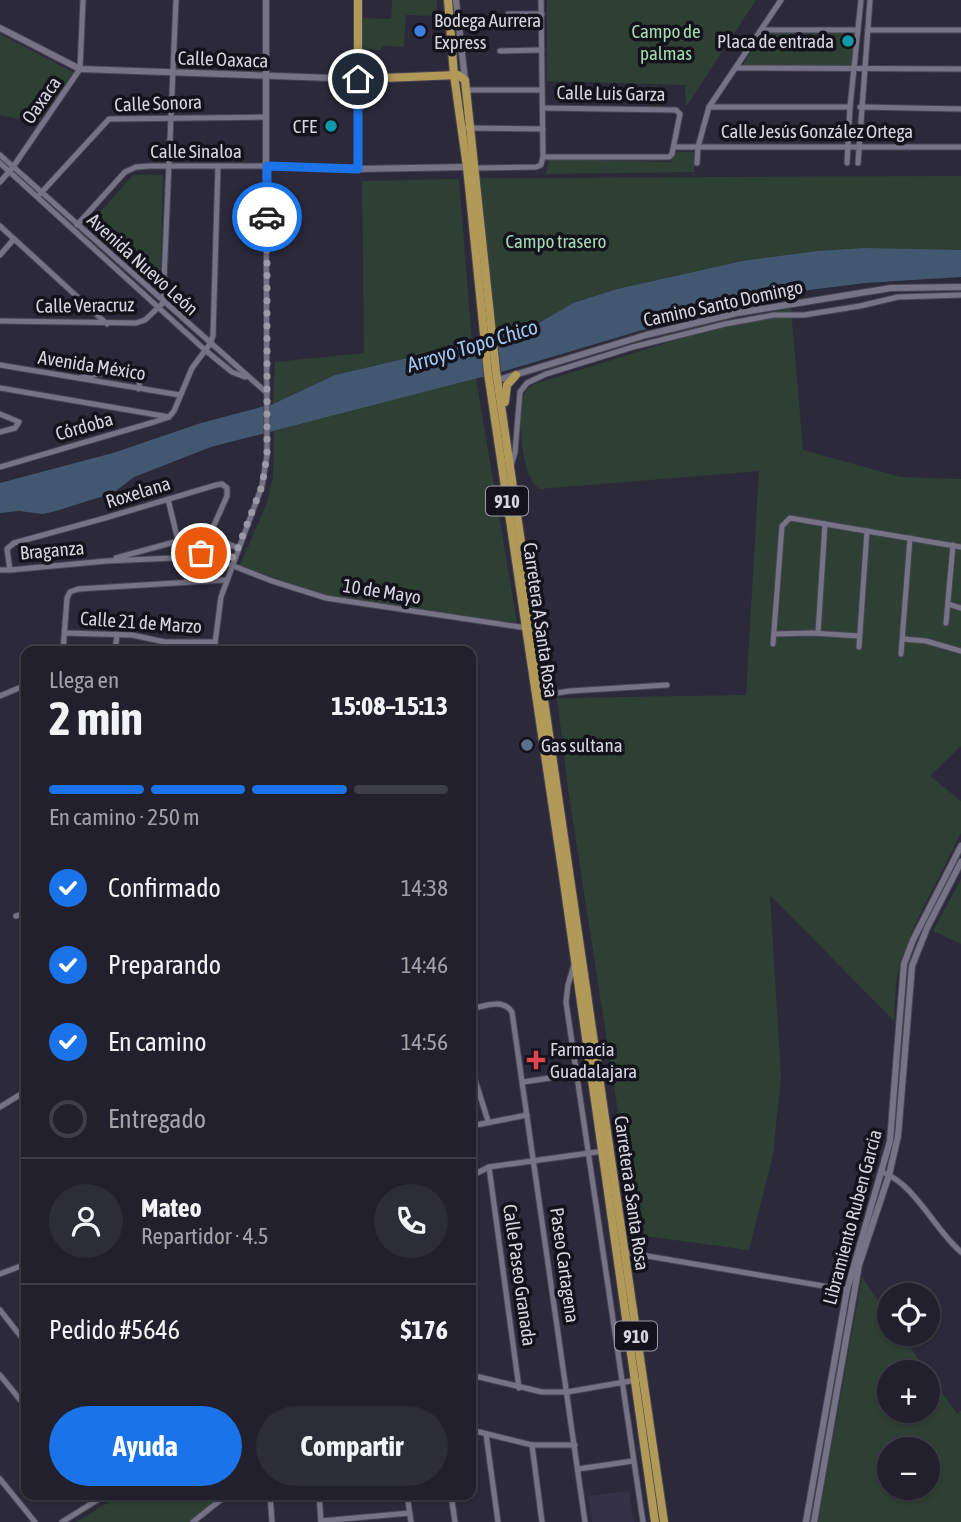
<!DOCTYPE html>
<html lang="es">
<head>
<meta charset="utf-8">
<style>
  :root { --surface:#21202c; --page:#2d2d38; --text:#f1f3f6; --muted:#a2a3a9; --line:#3e3e48; --accent:#1a73e8 }
  body { margin:0; font-family:"Asap Condensed",sans-serif; background:var(--page); color:var(--text); height:100vh; display:flex; flex-direction:column; font-size:26px; white-space:nowrap }
  * { box-sizing:border-box; margin:0 }
  p { font-size:23px; color:var(--muted) }
  .icon { flex:none; width:38px; height:38px; fill:none; stroke:currentColor; stroke-width:2; stroke-linecap:round; stroke-linejoin:round }
  .map { position:relative; flex:1; overflow:hidden }
  .sheet { position:absolute; left:21px; top:646px; width:455px; height:854px; display:flex; flex-direction:column; background:var(--surface); border-radius:14px; box-shadow:0 2px 5px #0004,0 0 0 2px var(--line) }
  .sheet>* { flex:none }
  .fabs { position:absolute; left:877px; top:1283px; display:grid; gap:14px }
  .fabs a { display:grid; place-items:center; width:63px; height:63px; border-radius:50%; background:var(--surface); box-shadow:0 2px 5px #0004,0 0 0 2px var(--line); font-size:35px }
  .pin { position:absolute; display:grid; place-items:center; width:60px; height:60px; color:#fff; margin:-30px; border:4px solid #fff; border-radius:50%; box-shadow:0 2px 7px #0007 }
  .courier { position:absolute; display:grid; place-items:center; width:70px; height:70px; margin:-35px; border:5px solid #1a73e8; border-radius:50%; background:#fff; color:#222; box-shadow:0 2px 9px #0007 }
  .headline em { font-style:normal; font-weight:700 }
  .headline div { display:flex; flex-direction:column-reverse }
  .headline { display:flex; align-items:center; justify-content:space-between; height:119px; padding:0 28px }
  h1 { font-size:46px; font-weight:700; line-height:52px }
  .bar { display:grid; grid-template-columns:repeat(4,1fr); gap:10px 7px; align-content:center; height:84px; padding:0 28px }
  .bar i { height:9px; border-radius:5px; background:var(--line) }
  .bar .active { background:var(--accent) }
  .bar p { grid-column:span 4 }
  .line { display:flex; align-items:center; gap:18px; padding:0 28px; border-top:2px solid var(--line) }
  .line div { flex:1 }
  .round { display:grid; place-items:center; flex:none; width:74px; height:74px; border-radius:37px; background:var(--page) }
  ol { padding:0 28px; list-style:none }
  li { display:flex; align-items:center; gap:21px; height:77px }
  li p { margin-inline-start:auto }
  li .icon { padding:7px; border-radius:50%; background:var(--accent); color:#fff; stroke-width:4 }
  li:last-child { color:var(--muted) }
  li i { width:38px; height:38px; border:4px solid var(--line); border-radius:50% }
  .primary-button { display:flex; gap:14px; margin-top:auto; padding:14px 28px }
  .primary-button a { flex:1; height:80px; border-radius:42px; background:var(--accent); color:#fff; font-size:28px; font-weight:700; line-height:80px; text-align:center }
  .primary-button a+a { background:var(--page); color:var(--text) }
  .map>svg:first-child { display:block }
  .built { fill:#353248 }
  .green { fill:#2e3f33; fill-rule:evenodd }
  .water { fill:#425870 }
  .lines { fill:none; stroke-linecap:round; stroke-linejoin:round }
  .minor-casing { stroke:#474552; stroke-width:7 }
  .tertiary-casing { stroke:#474552; stroke-width:8 }
  .primary-casing { stroke:#474552; stroke-width:10 }
  .minor { stroke:#767386; stroke-width:5 }
  .tertiary { stroke:#767386; stroke-width:6 }
  .primary { stroke:#b19958; stroke-width:8 }
  .done { stroke:#9a99a6; stroke-width:7; stroke-dasharray:0 12.6 }
  .route { stroke:#1a73e8; stroke-width:9 }
  .shop-dot { fill:#3f7fe0; stroke:#14131b; stroke-width:2.5 }
  .culture-dot { fill:#0f9aa8; stroke:#14131b; stroke-width:2.5 }
  .service-dot { fill:#5c6f8a; stroke:#14131b; stroke-width:2.5 }
  .health-dot { fill:#e0444e; stroke:#14131b; stroke-width:2.5 }
  .labels { text-anchor:middle; dominant-baseline:central; stroke-width:7; stroke-linejoin:round; paint-order:stroke }
  .shield { fill:#14131b; stroke:#9c9ba5; stroke-width:2 }
  .shield-label { font-size:18px; font-weight:bold; fill:#d6d5e0 }
  .poi-label { font-size:19px; fill:#d6d5e0; stroke:#14131b; text-anchor:start }
  .park-label { font-size:19px; fill:#a3d9b3; stroke:#14131b }
  .street-label { font-size:19px; fill:#d6d5e0; stroke:#14131b }
  .water-label { font-size:21px; font-style:italic; fill:#9ec7f4; stroke:#14131b }
</style>
</head>
<body>
<div class="map">
<svg width="961" height="1522" viewBox="0 0 961 1522">
  <rect width="100%" height="100%" fill="#2c2a3a"/>
  <path class="built" d="M629,1491L634,1522H592L588,1496Z"/>
  <g class="green">
    <path d="M392,0H437L436,16L406,15L404,47L383,46L381,50L362,49L363,18L391,19Z"/>
    <path d="M547,0H756L686,107L685,85L547,81Z"/>
    <path d="M763,33H854L851,65H743Z"/>
    <path d="M0,34L75,73L38,123L0,115Z"/>
    <path d="M676,152H695L694,172L546,174L549,159L671,162Z"/>
    <path d="M133,175H163L160,293L88,226Z"/>
    <path d="M961,176V250L817,251L742,261L617,289L573,303L539,323L497,336L480,178Z"/>
    <path d="M459,179L472,343L335,375L273,404L275,362L364,353L362,181Z"/>
    <path d="M791,308L803,450L901,477L961,479V746L930,776L961,801V833L915,924L900,962L896,984L894,1021L770,895L781,1077L773,1155L749,1250L637,1235L568,789L557,698L746,695L759,471L540,489C521,480 517,413 524,395C526,389 530,387 535,384L743,319Z"/>
    <path d="M476,378L517,623L321,595L240,565L267,503L273,477L274,431Z"/>
    <path d="M961,879V944L933,931Z"/>
    <path d="M862,1277L889,1317V1334H901L927,1372H889V1410H928V1372L957,1414L961,1410V1522H818ZM889,1449H928V1488H889Z"/>
    <path d="M121,1495H225L190,1522H76Z"/>
  </g>
  <path class="water" d="M864,248L961,250V277L865,283L793,292L716,308L501,372L211,447L134,477L113,493L56,511L43,514L19,511L0,513V483L113,453L201,423L273,404L335,375L472,343L539,323L573,303L617,289L742,261L817,251Z"/>
  <g class="lines">
    <defs>
      <g id="minor">
        <path d="M541,0L543,157"/>
        <path d="M508,14H542"/>
        <path d="M761,30H858"/>
        <path d="M868,30H961"/>
        <path d="M500,51L542,50"/>
        <path d="M736,68L961,69"/>
        <path d="M465,90H542"/>
        <path d="M709,107H850"/>
        <path d="M860,107L961,109"/>
        <path d="M461,128L543,129"/>
        <path d="M674,147H961"/>
        <path d="M0,155L267,393"/>
        <path d="M0,163L205,350L232,372L245,377"/>
        <path d="M697,163L698,147L709,107L781,0"/>
        <path d="M847,163L850,107L861,0"/>
        <path d="M858,163L870,0"/>
        <path d="M474,168L536,167L541,165L543,157H669L672,154L680,114L676,110L543,108"/>
        <path d="M357,169L358,79"/>
        <path d="M0,182L13,167L80,69L83,0"/>
        <path d="M40,194L109,119L266,117"/>
        <path d="M77,225L125,172L136,167L150,166H266L267,455L262,486L221,597L214,651"/>
        <path d="M0,226L107,324"/>
        <path d="M0,255L14,239"/>
        <path d="M0,321L136,323L145,320L163,303L176,0"/>
        <path d="M0,365L180,395"/>
        <path d="M80,378L132,367L140,373L139,389"/>
        <path d="M0,388L169,417"/>
        <path d="M0,414L19,422L15,428L0,432"/>
        <path d="M511,466L515,452L520,392L527,383L546,374L633,347L725,324L774,315H804L860,306L898,297L961,295"/>
        <path d="M0,467L154,422L169,417L174,411L192,368L210,344L213,336L218,166"/>
        <path d="M168,499L178,541"/>
        <path d="M205,546L234,558"/>
        <path d="M116,558L200,535L209,536L238,548"/>
        <path d="M231,565L272,581L326,598L527,628"/>
        <path d="M0,570H10L106,561L197,557L203,550L227,496V488L222,484L216,485L105,518L14,543L7,549L10,570"/>
        <path d="M948,604L961,608"/>
        <path d="M946,623L953,545"/>
        <path d="M65,633L132,635L165,642H215"/>
        <path d="M818,633L825,524"/>
        <path d="M774,634L812,633L859,636"/>
        <path d="M903,639L926,641L961,651"/>
        <path d="M773,644L782,526L790,518L961,547"/>
        <path d="M859,647L867,531"/>
        <path d="M63,651L67,598L70,592L78,589L225,580"/>
        <path d="M115,651L117,635"/>
        <path d="M901,654L910,538"/>
        <path d="M544,695L570,691L667,685"/>
        <path d="M0,696L26,685"/>
        <path d="M16,916L26,913"/>
        <path d="M574,965L568,985L566,1002L643,1522"/>
        <path d="M471,1009C485,1006 503,998 512,1012L585,1522"/>
        <path d="M471,1067L488,1121"/>
        <path d="M523,1082L577,1074"/>
        <path d="M0,1107L26,1091"/>
        <path d="M471,1126L527,1115"/>
        <path d="M489,1167L519,1388"/>
        <path d="M882,1172C915,1184 934,1229 961,1252"/>
        <path d="M471,1176L489,1167L604,1151"/>
        <path d="M624,1252L847,1290"/>
        <path d="M0,1274L26,1264"/>
        <path d="M0,1310L26,1343"/>
        <path d="M0,1375L26,1407"/>
        <path d="M471,1375L542,1392H567L642,1379"/>
        <path d="M471,1430L532,1445H575"/>
        <path d="M486,1434L498,1522"/>
        <path d="M532,1445L542,1522"/>
        <path d="M578,1469L633,1461"/>
        <path d="M0,1479L35,1522"/>
        <path d="M270,1494L272,1522"/>
        <path d="M319,1494L321,1522"/>
        <path d="M407,1494L411,1522"/>
        <path d="M451,1494L455,1522"/>
        <path d="M321,1521L410,1513"/>
        <path d="M62,1522L107,1494"/>
        <path d="M193,1522L228,1494"/>
      </g>
      <g id="tertiary">
        <path d="M266,0V166L357,169L467,167"/>
        <path d="M456,0L465,80"/>
        <path d="M0,28L80,69L358,79"/>
        <path d="M498,380L646,335L737,313L891,288L961,287"/>
        <path d="M806,1522L847,1290L890,1141L904,964L913,940L961,846"/>
        <path d="M814,1522L859,1265L889,1175L898,1136L912,966L927,928L961,862"/>
      </g>
      <g id="primary">
        <path d="M358,0V79L458,75L465,80L496,371L664,1522"/>
        <path d="M448,0L454,75L467,167L488,373L562,869L655,1522"/>
        <path d="M505,402L507,385L516,375"/>
      </g>
    </defs>
    <use href="#minor" class="minor-casing"/>
    <use href="#tertiary" class="tertiary-casing"/>
    <use href="#primary" class="primary-casing"/>
    <use href="#minor" class="minor"/>
    <use href="#tertiary" class="tertiary"/>
    <use href="#primary" class="primary"/>
  </g>
  <g class="lines">
    <path class="done" d="M201,553L205,546L234,558L262,486L267,455V217"/>
    <path class="route" d="M267,217V166L358,169V79"/>
  </g>
  <circle class="shop-dot" cx="420" cy="31" r="7"/>
  <g class="culture-dot">
    <circle cx="848" cy="41" r="7"/>
    <circle cx="331" cy="126" r="7"/>
  </g>
  <circle class="service-dot" cx="527" cy="745" r="7"/>
  <path class="health-dot" d="M532.5 1049.5h7v7h7v7h-7v7h-7v-7h-7v-7h7z"/>
  <g class="labels">
    <g class="shield">
      <rect x="486" y="486.5" width="42" height="29" rx="5"/>
      <rect x="615" y="1321.5" width="42" height="29" rx="5"/>
    </g>
    <g class="shield-label">
      <text x="507" y="501">910</text>
      <text x="636" y="1336">910</text>
    </g>
    <g class="poi-label">
      <text x="434" y="20">Bodega Aurrera<tspan x="434" dy="22">Express</tspan></text>
      <text x="834" y="41" text-anchor="end">Placa de entrada</text>
      <text x="317" y="126" text-anchor="end">CFE</text>
      <text x="541" y="745">Gas sultana</text>
      <text x="550" y="1049">Farmacia<tspan x="550" dy="22">Guadalajara</tspan></text>
    </g>
    <g class="park-label">
      <text x="666" y="31">Campo de<tspan x="666" dy="22">palmas</tspan></text>
      <text x="556" y="241">Campo trasero</text>
    </g>
    <g class="street-label">
      <text transform="translate(223 59) rotate(2)">Calle Oaxaca</text>
      <text transform="translate(611 93) rotate(1)">Calle Luis Garza</text>
      <text transform="translate(41 100) rotate(-55)">Oaxaca</text>
      <text transform="translate(158 103) rotate(-2)">Calle Sonora</text>
      <text x="817" y="131">Calle Jesús González Ortega</text>
      <text x="196" y="151">Calle Sinaloa</text>
      <text transform="translate(143 264) rotate(42)">Avenida Nuevo León</text>
      <text transform="translate(723 303) rotate(-12)">Camino Santo Domingo</text>
      <text transform="translate(85 305) rotate(-1)">Calle Veracruz</text>
      <text transform="translate(92 365) rotate(9)">Avenida México</text>
      <text transform="translate(84 426) rotate(-16)">Córdoba</text>
      <text transform="translate(138 492) rotate(-17)">Roxelana</text>
      <text transform="translate(52 550) rotate(-5)">Braganza</text>
      <text transform="translate(382 591) rotate(9)">10 de Mayo</text>
      <text transform="translate(541 620) rotate(82)">Carretera A Santa Rosa</text>
      <text transform="translate(141 622) rotate(4)">Calle 21 de Marzo</text>
      <text transform="translate(632 1193) rotate(82)">Carretera a Santa Rosa</text>
      <text transform="translate(852 1217) rotate(-75)">Libramiento Ruben Garcia</text>
      <text transform="translate(565 1265) rotate(82)">Paseo Cartagena</text>
      <text transform="translate(520 1275) rotate(82)">Calle Paseo Granada</text>
    </g>
    <g class="water-label">
      <text transform="translate(472 345) rotate(-17)">Arroyo Topo Chico</text>
    </g>
  </g>
</svg>
<div class="fabs">
<a><svg class="icon" aria-label="locate" viewBox="0 0 24 24"><circle cx="12" cy="12" r="6"/><path d="M12 2v4M12 18v4M2 12h4M18 12h4"/></svg></a>
<a>+</a>
<a>−</a>
</div>
<div class="pin" style="left:201px;top:553px;background:#ea580c"><svg class="icon" aria-label="bag" viewBox="0 0 24 24"><path d="M5 8h14l-1 12H6zM9 8a3 3 0 0 1 6 0"/></svg></div>
<div class="pin" style="left:358px;top:79px;background:#1f2937"><svg class="icon" aria-label="home" viewBox="0 0 24 24"><path d="M3 11l9-7 9 7M6 9v11h12V9"/></svg></div>
<div class="courier" style="left:267px;top:217px"><svg class="icon" aria-label="car" viewBox="0 0 24 24"><path d="M5 17H2v-5l4-1 3-4h7l3 4 3 1v5h-3M9 17h6M6 11h13"/><circle cx="7" cy="17" r="2"/><circle cx="17" cy="17" r="2"/></svg></div>
<section class="sheet">
<div class="headline"><div><h1>2 min</h1><p>Llega en</p></div><em>15:08–15:13</em></div>
<div class="bar"><i class="active"></i><i class="active"></i><i class="active"></i><i></i><p>En camino · 250 m</p></div>
<ol>
<li><svg class="icon" aria-label="check" viewBox="0 0 24 24"><path d="M5 12l5 5 9-10"/></svg>Confirmado<p>14:38</p></li>
<li><svg class="icon" aria-label="check" viewBox="0 0 24 24"><path d="M5 12l5 5 9-10"/></svg>Preparando<p>14:46</p></li>
<li><svg class="icon" aria-label="check" viewBox="0 0 24 24"><path d="M5 12l5 5 9-10"/></svg>En camino<p>14:56</p></li>
<li><i></i>Entregado</li>
</ol>
<div class="line" style="height:126px"><a class="round"><svg class="icon" aria-label="person" viewBox="0 0 24 24"><circle cx="12" cy="8" r="4"/><path d="M4 21q1-7 8-7t8 7"/></svg></a><div><b>Mateo</b><p>Repartidor · 4.5</p></div><a class="round"><svg class="icon" aria-label="phone" viewBox="0 0 24 24"><path d="M5 4h4l2 5-3 2q2 4 5 5l2-3 5 2v4C11 20 4 13 5 4z"/></svg></a></div>
<div class="line" style="height:91px"><div>Pedido #5646</div><b>$176</b></div>
<div class="primary-button"><a>Ayuda</a><a>Compartir</a></div>
</section>
</div>
</body>
</html>
